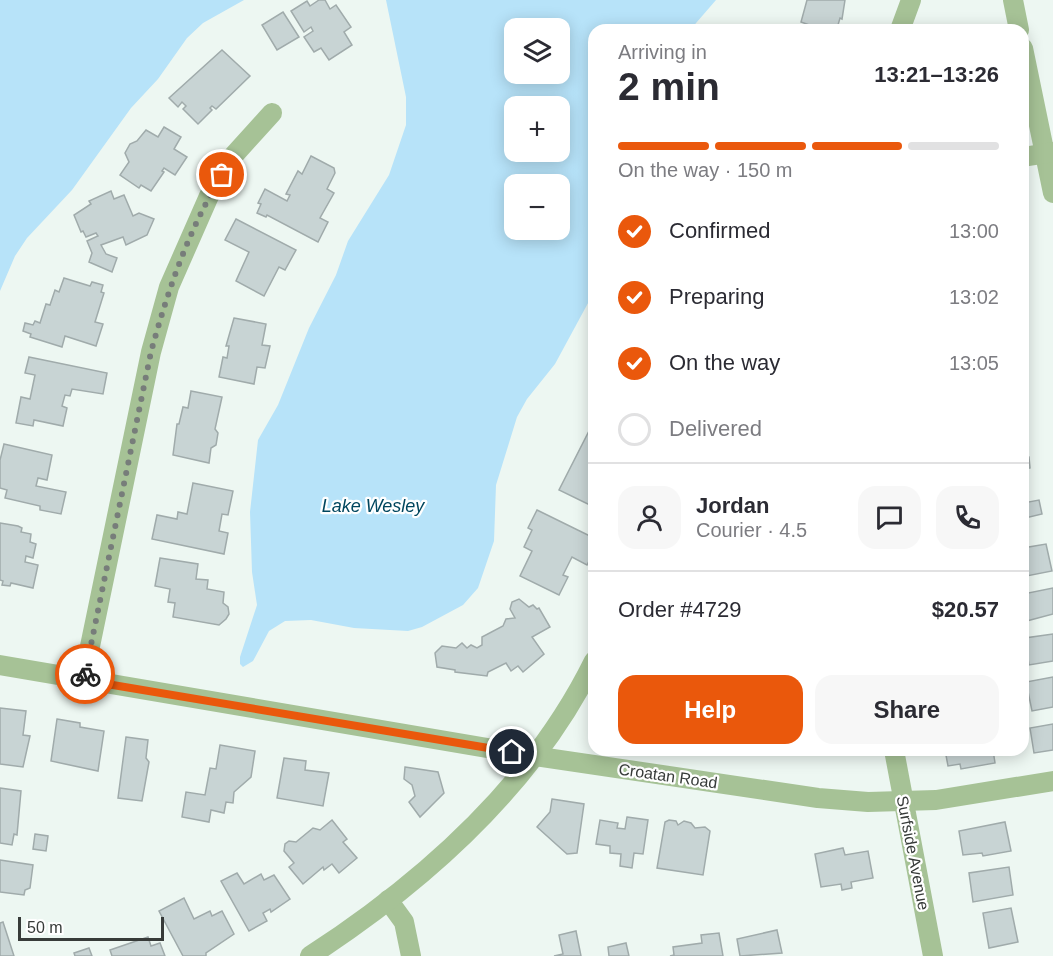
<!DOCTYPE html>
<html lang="en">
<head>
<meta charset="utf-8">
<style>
  :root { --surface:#fff; --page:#f7f7f7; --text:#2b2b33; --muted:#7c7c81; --line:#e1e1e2; --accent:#ea580c }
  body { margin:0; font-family:Helvetica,sans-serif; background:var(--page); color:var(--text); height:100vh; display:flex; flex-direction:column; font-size:22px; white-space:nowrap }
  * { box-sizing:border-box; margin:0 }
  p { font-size:20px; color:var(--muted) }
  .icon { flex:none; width:33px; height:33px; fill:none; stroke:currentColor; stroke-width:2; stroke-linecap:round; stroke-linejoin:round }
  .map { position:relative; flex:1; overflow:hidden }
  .details { position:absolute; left:588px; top:24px; width:441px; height:732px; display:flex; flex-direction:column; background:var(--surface); border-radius:18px; box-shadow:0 3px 15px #0003 }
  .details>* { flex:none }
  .fabs { position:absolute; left:504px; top:18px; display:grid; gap:12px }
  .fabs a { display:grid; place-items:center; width:66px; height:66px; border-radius:12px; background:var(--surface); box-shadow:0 3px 15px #0003; font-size:30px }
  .scale { position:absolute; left:18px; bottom:15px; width:146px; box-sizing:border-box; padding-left:6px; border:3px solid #373b39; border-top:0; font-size:16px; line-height:21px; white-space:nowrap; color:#373b39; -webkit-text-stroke:4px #fff; paint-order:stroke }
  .pin { position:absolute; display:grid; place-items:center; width:51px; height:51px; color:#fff; margin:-26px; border:3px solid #fff; border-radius:50%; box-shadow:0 2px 6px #0007 }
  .courier { position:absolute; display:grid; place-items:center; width:60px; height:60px; margin:-30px; border:4px solid #ea580c; border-radius:50%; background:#fff; color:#222; box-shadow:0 2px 8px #0007 }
  .summary em { font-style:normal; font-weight:700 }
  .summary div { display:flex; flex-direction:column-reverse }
  .summary { display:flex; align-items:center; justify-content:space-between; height:102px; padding:0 30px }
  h1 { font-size:39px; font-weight:700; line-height:45px }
  .bar { display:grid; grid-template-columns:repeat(4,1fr); gap:9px 6px; align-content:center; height:72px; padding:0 30px }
  .bar i { height:8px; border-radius:4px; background:var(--line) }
  .bar .selected { background:var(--accent) }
  .bar p { grid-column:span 4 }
  .line { display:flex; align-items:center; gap:15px; padding:0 30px; border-top:2px solid var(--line) }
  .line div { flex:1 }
  .round { display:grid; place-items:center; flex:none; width:63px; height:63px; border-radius:18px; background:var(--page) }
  ol { padding:0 30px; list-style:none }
  li { display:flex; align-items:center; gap:18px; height:66px }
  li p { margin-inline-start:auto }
  li .icon { padding:6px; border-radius:50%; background:var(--accent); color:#fff; stroke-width:4 }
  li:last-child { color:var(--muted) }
  li i { width:33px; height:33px; border:3px solid var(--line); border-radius:50% }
  .button { display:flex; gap:12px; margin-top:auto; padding:12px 30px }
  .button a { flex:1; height:69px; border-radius:18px; background:var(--accent); color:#fff; font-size:24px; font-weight:700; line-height:69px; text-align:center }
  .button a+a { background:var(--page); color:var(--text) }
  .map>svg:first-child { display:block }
  .water { fill:#b7e3f9; fill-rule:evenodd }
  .building { fill:#c8d4d4; stroke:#a0abab; stroke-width:1.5 }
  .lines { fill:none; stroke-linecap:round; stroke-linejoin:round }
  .minor { stroke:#a6c296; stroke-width:20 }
  .done { stroke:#777d7a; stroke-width:6; stroke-dasharray:0 10.8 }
  .route { stroke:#ea580c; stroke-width:8 }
  .labels { text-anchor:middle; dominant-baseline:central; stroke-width:4.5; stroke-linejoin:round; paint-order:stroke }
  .street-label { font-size:16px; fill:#373b39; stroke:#fff }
  .water-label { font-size:18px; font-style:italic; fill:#00465e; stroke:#fff }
</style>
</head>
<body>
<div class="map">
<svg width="1053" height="956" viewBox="0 0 1053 956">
  <rect width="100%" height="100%" fill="#edf7f2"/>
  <g class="water">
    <path d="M0,0H244L203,23L187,38L158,79L131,108L72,190L27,238L15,256L0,291Z"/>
    <path d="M386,0H716L690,30H594V292L555,364L527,399L517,417L496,485L494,541L478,588L463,605L422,627L408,631L354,628L311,620L285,621L269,631L253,661L243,667L240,664V657L257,605L252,572L250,512L258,440L278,405L309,328L336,275L348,241L389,175L406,125V97ZM514,28H560V74H514ZM514,106H560V152H514ZM514,184H560V230H514Z"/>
  </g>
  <g class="building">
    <path d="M319,0H325L330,9L336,5L351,27L344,32L352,45L329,60L321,48L314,52L304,37L313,31L311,27L304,32L291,11L307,1L310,6Z"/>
    <path d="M807,0H845L842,19L840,18L838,25L839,29L823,30L801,22Z"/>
    <path d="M283,12L299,37L277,50L262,25Z"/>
    <path d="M222,50L250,76L216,109L212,106L210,108L212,110L198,124L183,109L186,106L182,102L178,107L169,98Z"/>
    <path d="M164,127L181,137L174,149L187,157L175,175L164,168L162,171L164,172L151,191L141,185L139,188L120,175L129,162L125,153L130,144L137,141L146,130L158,137Z"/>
    <path d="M311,156L334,168L335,173L327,189L334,193L320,218L328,222L318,242L267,215L266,217L257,213L261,204L258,203L265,189L287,201L290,195L286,194L298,171L302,174Z"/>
    <path d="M111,191L114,199L124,195L133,216L139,213L154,219L147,235L126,245L123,237L101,245L106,254L117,258L112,272L89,262L92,253L87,241L98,236L96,233L86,237L83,231L81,232L74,215L91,204L89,201Z"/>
    <path d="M236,219L296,250L285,270L279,267L264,296L236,281L249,252L225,240Z"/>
    <path d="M64,278L90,286L92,282L103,285L101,292L104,293L95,322L103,324L96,346L65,336L62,347L30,337L31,334L23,331L25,323L33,325L35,321L40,323L46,304L50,305L55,290L59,292Z"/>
    <path d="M234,318L266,324L262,345L270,346L265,368L257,367L254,384L219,377L223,357L227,358L229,346H226Z"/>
    <path d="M29,357L107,373L103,394L72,389L70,396L65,395L62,406L67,408L63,426L34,420L33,426L16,423L21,397L30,399L35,375L25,373Z"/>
    <path d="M191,391L222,397L215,429L218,433L216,445L211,448L209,463L173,455L177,424H179L183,407L188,408Z"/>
    <path d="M589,431L594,433V507L559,490Z"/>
    <path d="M4,444L52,455L47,480L38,478L36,486L66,492L61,514L40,510V506L5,498L7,490L0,488V460Z"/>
    <path d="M1029,457L1030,468L1025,469L1028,487L1023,488V458Z"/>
    <path d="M193,483L233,491L228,515L222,514L219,531L228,533L224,554L152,539L157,515L177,519L178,512L187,514Z"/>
    <path d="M1039,500L1042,514L1025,518L1026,524L1023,525V503Z"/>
    <path d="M537,510L594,538V551L587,565L572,557L563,575L568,577L559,595L520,576L532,551L524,547L532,530L528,528Z"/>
    <path d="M0,523L18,526L22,528L21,532L31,534L30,542L36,544L33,558L26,556L25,562L38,565L33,588L11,583L10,586L2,585L3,581L0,580Z"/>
    <path d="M1046,544L1052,571L1026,576V579L1023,580V548Z"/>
    <path d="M160,558L198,564L196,579L208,580L207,589L224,592L223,603L228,607L229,614L226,619L219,625L173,617L175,603L168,602L170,589L155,586Z"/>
    <path d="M1053,588V614L1023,622V594Z"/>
    <path d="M519,599L529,607L533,605L537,609L539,608L550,627L532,637L544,654L523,672L518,666L511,671L506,663L488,672L487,676L455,672V670L437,667L435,653L442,646L456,648L462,643L467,648L471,645L477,648L482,645V637L503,626L506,619L515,618L510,609L512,602Z"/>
    <path d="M1053,634V661L1029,665L1025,638Z"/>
    <path d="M1053,677V707L1032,711L1026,682Z"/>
    <path d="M0,708L26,711L23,735L30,736L23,767L0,764Z"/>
    <path d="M57,719L80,723V727L104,731L98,771L51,761Z"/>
    <path d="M1053,724V750L1034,753L1030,728Z"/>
    <path d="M126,737L148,740L146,758L149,762L142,801L118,798Z"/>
    <path d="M220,745L255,751L251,777L234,792L233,803L226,802L224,813L211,810L209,822L182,817L186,792L205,795L210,768L216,769Z"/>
    <path d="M945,750H993L995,763L961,769L960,764L948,766Z"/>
    <path d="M284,758L306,761L305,770L329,773L323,806L277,798Z"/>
    <path d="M405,767L438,772L444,793L420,817L409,802L415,796L412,785L404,779Z"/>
    <path d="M0,788L21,791L17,835L14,834L12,845L0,843Z"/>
    <path d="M552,799L584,804L577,853L567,854L537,827L550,812Z"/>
    <path d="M627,817L648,820L643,854L634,853L632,868L620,866L621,854L610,853V846L596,844L600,820L618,823L617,828L625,829Z"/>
    <path d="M332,820L347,839L343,842L357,858L339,873L332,864L324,870L323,867L303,884L289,867L294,863L284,851L285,844L289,841L296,842L313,828L320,830Z"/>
    <path d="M669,820L676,821L678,825L684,821L691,823L695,828L705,827L710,831L703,875L657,868L665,822Z"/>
    <path d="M1005,822L1011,851L983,856L982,853L963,855L959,831Z"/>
    <path d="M35,834L48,836L46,851L33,849Z"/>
    <path d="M843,848L845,855L868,851L873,878L851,882L852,888L842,890L841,884L821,887L815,854Z"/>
    <path d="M0,860L33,865L30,888L25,890L24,895L0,892Z"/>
    <path d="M1009,867L1013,895L973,902L969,873Z"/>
    <path d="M237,873L244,884L261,874L264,880L274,875L290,899L271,912L270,909L263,913L267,921L249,931L221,881Z"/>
    <path d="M184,898L194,919L210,911L212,916L222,911L234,934L206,953V956H183L159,911Z"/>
    <path d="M1011,908L1018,942L989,948L983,913Z"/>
    <path d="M3,922L14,956H0V923Z"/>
    <path d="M777,930L782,953L740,956L737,939Z"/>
    <path d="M576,931L581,956H554L563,954L559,935Z"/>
    <path d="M719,933L723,956H670L674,955L673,947L702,943L701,935Z"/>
    <path d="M148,937L151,946L160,943L165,956H112L110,950Z"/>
    <path d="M626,943L629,956H609L608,947Z"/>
    <path d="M89,948L92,956H75L74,953Z"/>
  </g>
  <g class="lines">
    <g class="minor">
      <path d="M1013,0L1019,30"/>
      <path d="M900,30L911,0"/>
      <path d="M1023,48L1053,193"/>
      <path d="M1023,157L1053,152"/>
      <path d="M0,665L534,756L818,798L868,802L936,800L1053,781"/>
      <path d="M83,680L151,352L169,287L209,196L234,155L272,113"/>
      <path d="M894,750L933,956"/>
      <path d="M388,900L404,922L411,956"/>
      <path d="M310,956C424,882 533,785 594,661"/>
    </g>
  </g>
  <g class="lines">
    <path class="done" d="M85,674L151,352C168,290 188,231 222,175"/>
    <path class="route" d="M85,674L83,680L512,752"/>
  </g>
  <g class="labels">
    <g class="street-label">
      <text transform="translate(668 776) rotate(8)">Croatan Road</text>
      <text transform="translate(913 853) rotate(79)">Surfside Avenue</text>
    </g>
    <g class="water-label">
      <text x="373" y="506">Lake Wesley</text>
    </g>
  </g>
</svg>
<div class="fabs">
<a><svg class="icon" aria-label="layers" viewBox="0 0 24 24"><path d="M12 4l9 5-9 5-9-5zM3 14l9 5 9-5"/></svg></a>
<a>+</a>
<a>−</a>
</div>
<div class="scale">50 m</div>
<div class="pin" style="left:222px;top:175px;background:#ea580c"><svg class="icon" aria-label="bag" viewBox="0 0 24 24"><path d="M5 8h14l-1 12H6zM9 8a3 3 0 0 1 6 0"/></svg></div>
<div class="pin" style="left:512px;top:752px;background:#1f2937"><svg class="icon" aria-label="home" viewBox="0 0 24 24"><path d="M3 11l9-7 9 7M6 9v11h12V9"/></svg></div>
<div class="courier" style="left:85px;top:674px"><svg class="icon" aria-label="bike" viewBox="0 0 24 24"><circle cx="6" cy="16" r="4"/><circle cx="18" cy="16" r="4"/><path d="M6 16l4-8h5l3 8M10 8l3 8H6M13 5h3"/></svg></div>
<section class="details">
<div class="summary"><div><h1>2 min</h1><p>Arriving in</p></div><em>13:21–13:26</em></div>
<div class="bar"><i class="selected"></i><i class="selected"></i><i class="selected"></i><i></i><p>On the way · 150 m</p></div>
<ol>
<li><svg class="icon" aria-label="check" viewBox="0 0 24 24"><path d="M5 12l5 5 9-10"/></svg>Confirmed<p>13:00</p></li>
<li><svg class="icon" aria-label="check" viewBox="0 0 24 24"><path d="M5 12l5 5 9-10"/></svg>Preparing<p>13:02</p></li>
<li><svg class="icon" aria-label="check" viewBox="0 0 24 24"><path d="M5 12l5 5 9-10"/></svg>On the way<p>13:05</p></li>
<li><i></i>Delivered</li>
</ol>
<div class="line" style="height:108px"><a class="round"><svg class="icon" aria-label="person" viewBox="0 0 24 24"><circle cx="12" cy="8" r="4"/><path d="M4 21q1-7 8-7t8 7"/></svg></a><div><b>Jordan</b><p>Courier · 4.5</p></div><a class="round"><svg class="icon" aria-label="chat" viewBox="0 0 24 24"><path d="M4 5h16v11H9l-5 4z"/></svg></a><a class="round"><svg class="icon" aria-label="phone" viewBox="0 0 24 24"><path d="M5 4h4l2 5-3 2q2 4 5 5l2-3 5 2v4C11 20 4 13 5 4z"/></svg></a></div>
<div class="line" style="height:78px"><div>Order #4729</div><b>$20.57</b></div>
<div class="button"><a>Help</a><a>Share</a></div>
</section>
</div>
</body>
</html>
